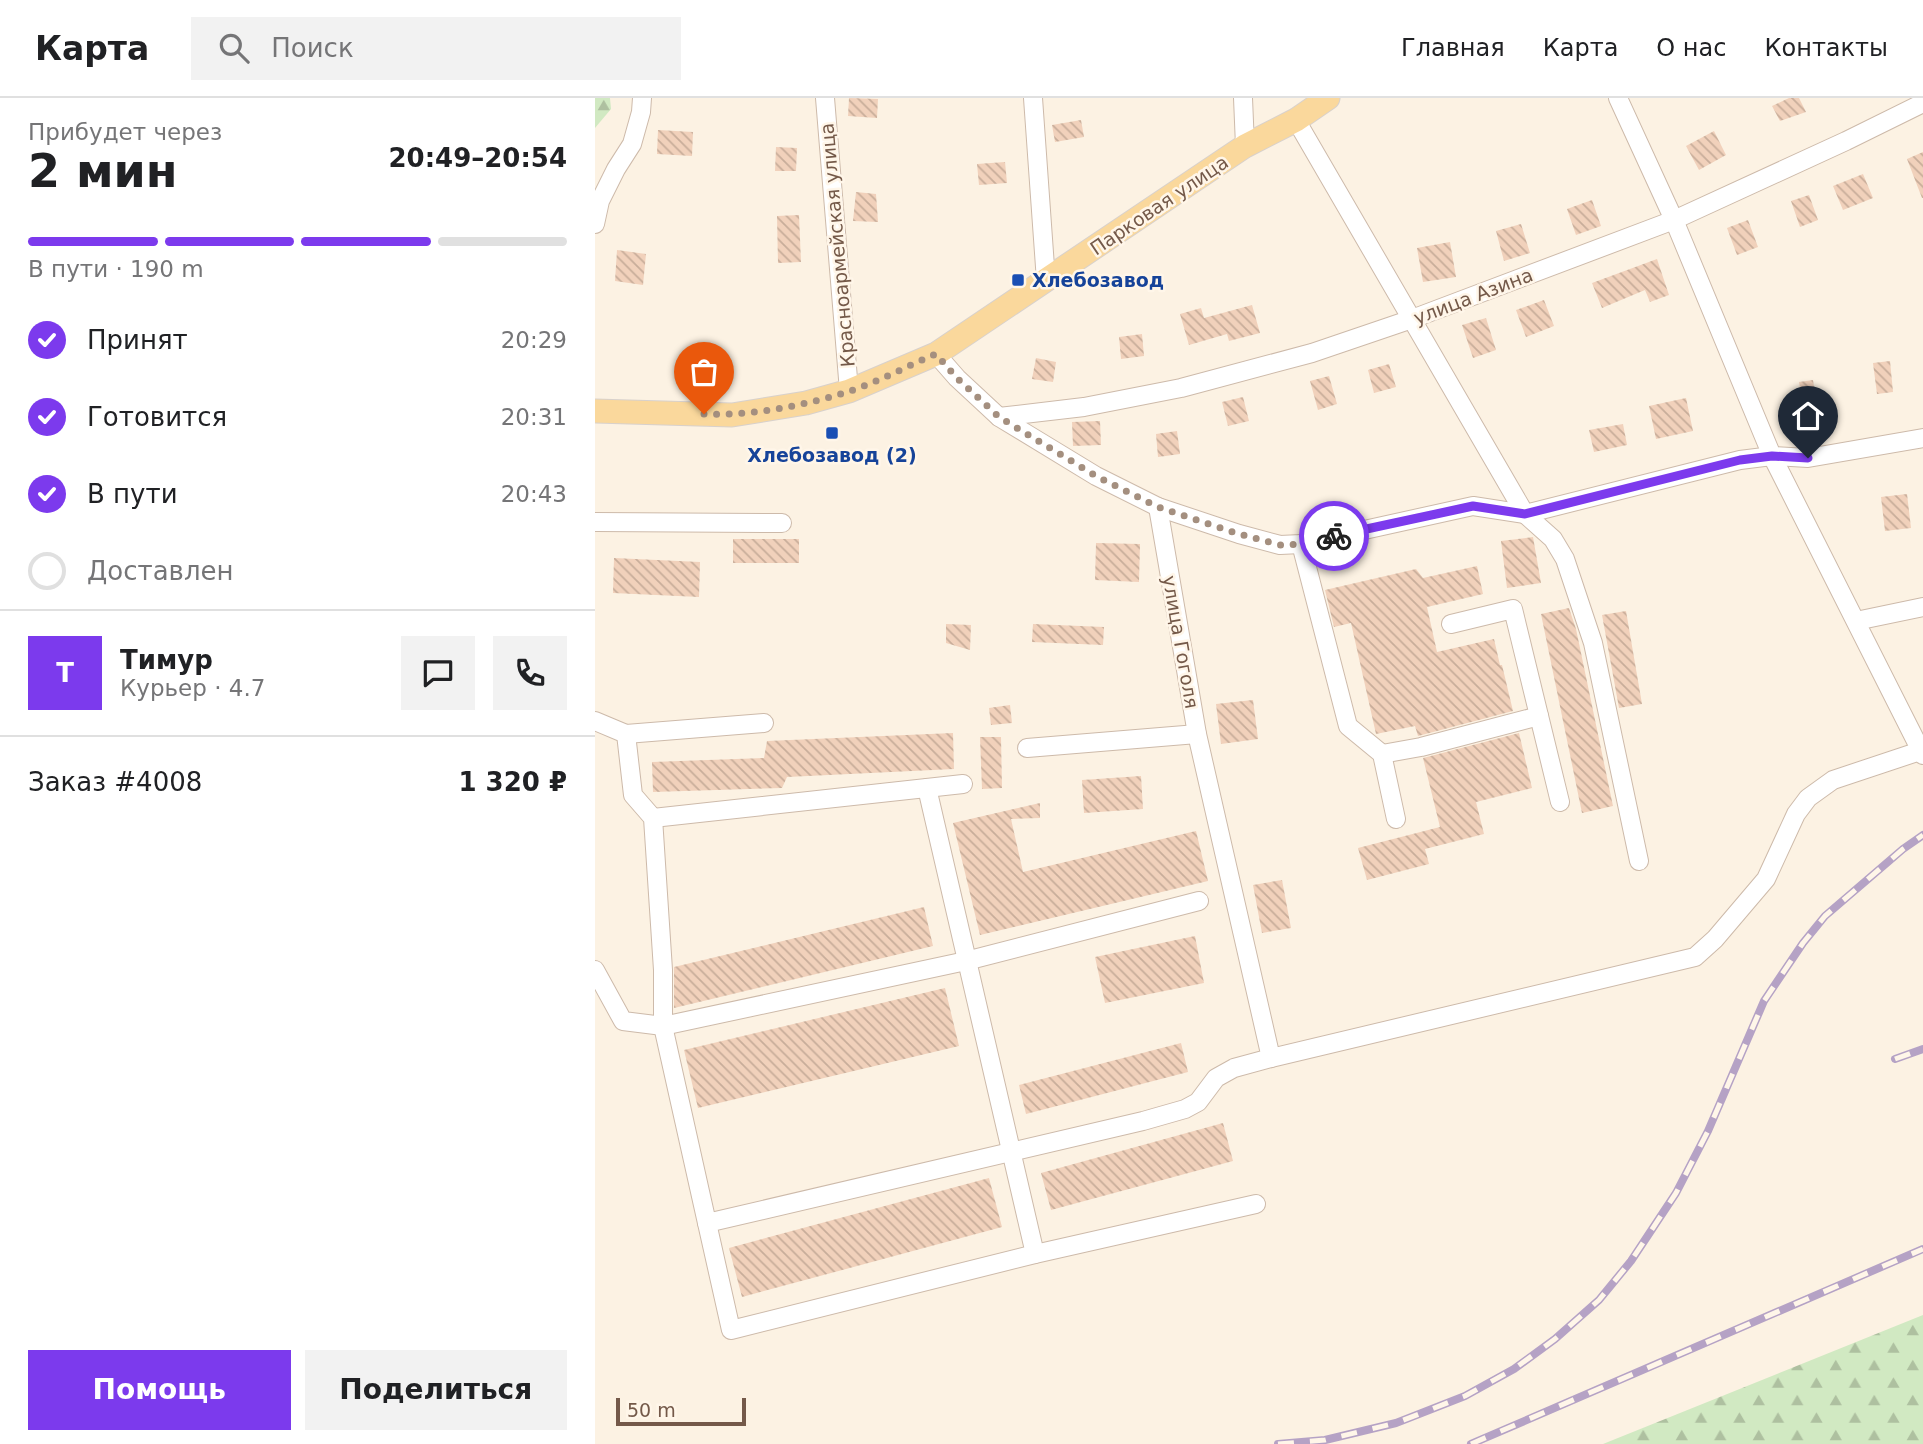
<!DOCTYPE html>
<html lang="ru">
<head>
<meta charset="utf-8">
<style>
  :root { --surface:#fff; --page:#f2f2f2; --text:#202124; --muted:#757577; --line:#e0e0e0; --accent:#7c3aed }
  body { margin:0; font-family:"DejaVu Sans",sans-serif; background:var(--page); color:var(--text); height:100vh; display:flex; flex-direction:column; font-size:26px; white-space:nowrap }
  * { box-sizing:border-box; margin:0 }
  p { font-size:23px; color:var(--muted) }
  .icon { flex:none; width:38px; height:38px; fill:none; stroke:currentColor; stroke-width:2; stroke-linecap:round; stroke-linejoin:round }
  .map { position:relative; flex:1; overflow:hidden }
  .panel { display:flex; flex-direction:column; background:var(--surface); width:595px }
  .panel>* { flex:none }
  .scale { position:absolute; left:21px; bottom:18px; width:130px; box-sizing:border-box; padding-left:7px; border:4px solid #745949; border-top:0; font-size:19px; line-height:24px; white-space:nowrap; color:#745949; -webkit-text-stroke:5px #fff6e9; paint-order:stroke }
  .pin { position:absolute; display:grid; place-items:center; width:60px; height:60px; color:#fff; margin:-72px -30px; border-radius:50% 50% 50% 0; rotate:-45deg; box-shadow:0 0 7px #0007 }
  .pin .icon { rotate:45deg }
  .courier { position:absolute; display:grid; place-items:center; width:70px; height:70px; margin:-35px; border:5px solid #7c3aed; border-radius:50%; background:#fff; color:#222; box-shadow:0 2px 9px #0007 }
  .overview em { font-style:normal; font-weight:800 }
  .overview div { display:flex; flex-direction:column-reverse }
  .overview { display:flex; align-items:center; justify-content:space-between; height:119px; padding:0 28px }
  h1 { font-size:46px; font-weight:800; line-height:52px }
  .bar { display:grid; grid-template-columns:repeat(4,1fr); gap:10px 7px; align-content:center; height:84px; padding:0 28px }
  .bar i { height:9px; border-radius:5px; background:var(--line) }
  .bar .active { background:var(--accent) }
  .bar p { grid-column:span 4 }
  .line { display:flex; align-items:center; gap:18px; padding:0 28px; border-top:2px solid var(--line) }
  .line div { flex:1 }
  .round { display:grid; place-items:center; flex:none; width:74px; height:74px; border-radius:0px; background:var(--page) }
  ol { padding:0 28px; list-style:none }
  li { display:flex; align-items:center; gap:21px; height:77px }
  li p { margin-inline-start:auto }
  li .icon { padding:7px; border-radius:50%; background:var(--accent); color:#fff; stroke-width:4 }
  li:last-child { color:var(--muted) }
  li i { width:38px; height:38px; border:4px solid var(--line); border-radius:50% }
  .cta { display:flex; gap:14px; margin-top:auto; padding:14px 28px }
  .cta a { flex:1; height:80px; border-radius:0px; background:var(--accent); color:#fff; font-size:28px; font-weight:800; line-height:80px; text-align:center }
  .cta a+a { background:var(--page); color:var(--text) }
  header { display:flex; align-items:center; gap:42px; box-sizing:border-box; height:98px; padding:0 35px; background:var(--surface); border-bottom:2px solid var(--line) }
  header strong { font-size:33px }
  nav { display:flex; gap:38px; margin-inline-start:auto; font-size:24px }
  .search { width:490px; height:63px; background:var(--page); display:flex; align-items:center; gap:18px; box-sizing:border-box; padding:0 24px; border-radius:0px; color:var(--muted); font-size:26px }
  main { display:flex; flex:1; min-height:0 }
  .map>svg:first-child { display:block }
  .forest { fill:url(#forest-firs) }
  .building { fill:url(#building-back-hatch) }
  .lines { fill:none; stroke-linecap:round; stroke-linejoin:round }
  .minor-casing { stroke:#cdbaaa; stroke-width:20 }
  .major-casing { stroke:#d8d1cc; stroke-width:25 }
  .minor { stroke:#fff; stroke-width:18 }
  .major { stroke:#fad89c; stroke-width:23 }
  .rail-casing { stroke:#b5a2c5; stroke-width:8 }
  .rail { stroke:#fff6e9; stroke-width:5; stroke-dasharray:16; stroke-linecap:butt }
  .done { stroke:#a48f7f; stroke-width:7; stroke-dasharray:0 12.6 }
  .route { stroke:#7c3aed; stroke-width:9 }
  .transit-dot { fill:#1a4fb4; stroke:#fff6e9; stroke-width:2.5 }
  .labels { text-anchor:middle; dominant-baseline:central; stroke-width:5; stroke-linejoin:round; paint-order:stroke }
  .street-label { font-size:19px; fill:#745949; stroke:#fff6e9 }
  .transit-label { font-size:19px; font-weight:bold; fill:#164399; stroke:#fff6e9; text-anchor:start }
</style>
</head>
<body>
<header>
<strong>Карта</strong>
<div class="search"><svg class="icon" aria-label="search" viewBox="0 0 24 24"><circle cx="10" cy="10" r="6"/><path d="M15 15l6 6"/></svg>Поиск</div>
<nav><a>Главная</a><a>Карта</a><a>О нас</a><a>Контакты</a></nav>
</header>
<main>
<section class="panel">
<div class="overview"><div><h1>2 мин</h1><p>Прибудет через</p></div><em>20:49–20:54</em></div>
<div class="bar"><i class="active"></i><i class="active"></i><i class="active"></i><i></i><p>В пути · 190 m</p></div>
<ol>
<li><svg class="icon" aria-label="check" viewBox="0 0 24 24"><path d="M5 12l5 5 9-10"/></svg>Принят<p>20:29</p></li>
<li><svg class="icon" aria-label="check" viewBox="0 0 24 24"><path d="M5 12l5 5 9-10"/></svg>Готовится<p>20:31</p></li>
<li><svg class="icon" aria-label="check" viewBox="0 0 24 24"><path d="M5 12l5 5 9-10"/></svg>В пути<p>20:43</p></li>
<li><i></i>Доставлен</li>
</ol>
<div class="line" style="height:126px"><b class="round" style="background:var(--accent);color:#fff">Т</b><div><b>Тимур</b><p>Курьер · 4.7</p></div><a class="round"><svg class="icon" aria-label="chat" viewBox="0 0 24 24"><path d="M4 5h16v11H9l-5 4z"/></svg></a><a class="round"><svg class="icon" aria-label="phone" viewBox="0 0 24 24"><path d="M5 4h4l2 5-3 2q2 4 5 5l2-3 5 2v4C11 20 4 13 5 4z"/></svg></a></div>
<div class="line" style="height:91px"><div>Заказ #4008</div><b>1 320 ₽</b></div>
<div class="cta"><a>Помощь</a><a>Поделиться</a></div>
</section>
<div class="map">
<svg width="1328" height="1346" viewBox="0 0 1328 1346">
  <defs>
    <pattern id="forest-firs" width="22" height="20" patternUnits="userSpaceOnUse" patternTransform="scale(1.75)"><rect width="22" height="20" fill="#d1e9c2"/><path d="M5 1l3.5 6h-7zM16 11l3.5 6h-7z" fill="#aec0a0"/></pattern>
    <pattern id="building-back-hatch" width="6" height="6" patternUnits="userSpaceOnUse" patternTransform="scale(1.75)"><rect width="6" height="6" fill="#f1d1bb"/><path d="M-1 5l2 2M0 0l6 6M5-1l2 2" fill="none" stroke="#c8ad9a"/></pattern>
  </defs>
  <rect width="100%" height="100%" fill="#fcf2e3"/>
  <g class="forest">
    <path d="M0,0H15L16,11L0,30Z"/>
    <path d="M1328,1217V1346H1008Z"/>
  </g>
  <g class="building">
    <path d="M254,0L283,1L282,20L253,18Z"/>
    <path d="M1194,0H1204L1211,14L1185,23L1177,8Z"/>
    <path d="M486,22L489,39L460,44L457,27Z"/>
    <path d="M63,32L98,34L97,58L62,56Z"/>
    <path d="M1119,33L1131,57L1104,72L1091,48Z"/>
    <path d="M181,49L202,50L201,73H180Z"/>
    <path d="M1328,54V100H1327L1312,61Z"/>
    <path d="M410,64L412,85L384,87L382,66Z"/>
    <path d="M1268,76L1278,100L1248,112L1238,88Z"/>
    <path d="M261,94L281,96L283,124L258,123Z"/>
    <path d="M1214,97L1223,122L1205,129L1196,103Z"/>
    <path d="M997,102L1006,128L981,137L972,111Z"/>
    <path d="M204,117L206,164L183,165L182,118Z"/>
    <path d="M1153,122L1163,149L1142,157L1132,130Z"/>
    <path d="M926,126L935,155L909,163L901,133Z"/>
    <path d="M855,144L861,179L828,184L822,150Z"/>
    <path d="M22,152L51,156L48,187L20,183Z"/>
    <path d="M1062,161L1074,197L1055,204L1050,192L1007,210L997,185Z"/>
    <path d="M949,202L959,228L931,239L921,212Z"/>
    <path d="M657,207L665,235L634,243L632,236L594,247L585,216L606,210L609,220Z"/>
    <path d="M891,220L901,252L878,260L867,227Z"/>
    <path d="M547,236L549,258L526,261L524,239Z"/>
    <path d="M441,260L461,264L458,284L437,281Z"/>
    <path d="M1295,263L1298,294L1282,296L1278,265Z"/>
    <path d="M794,266L801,289L779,295L773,272Z"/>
    <path d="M734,278L742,306L723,312L715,283Z"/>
    <path d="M1218,282L1222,309L1209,312L1204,284Z"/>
    <path d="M648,299L654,323L633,328L627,304Z"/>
    <path d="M1091,300L1098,333L1061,341L1054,308Z"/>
    <path d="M505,323L506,347L478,348L477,324Z"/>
    <path d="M1028,326L1032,347L999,354L994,332Z"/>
    <path d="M582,333L585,356L563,359L561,336Z"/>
    <path d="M1312,396L1316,430L1290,433L1286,399Z"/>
    <path d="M938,439L946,485L912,490L906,443Z"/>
    <rect x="138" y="441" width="66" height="24"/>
    <path d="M501,445L545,446L544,484L500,482Z"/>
    <path d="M19,460L105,464L104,499L18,495Z"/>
    <path d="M882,468L888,496L832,509L842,554L899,541L905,567H907L918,613L823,638L820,628L781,636L756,525L739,529L730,492L821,471L828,480Z"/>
    <path d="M974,510L981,531L1018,708L987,715L946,516Z"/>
    <path d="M1031,513L1047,606L1024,610L1007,517Z"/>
    <path d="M351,526L376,527L375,552L351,545Z"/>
    <path d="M438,526L509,529L508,547L437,544Z"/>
    <path d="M658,602L663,641L626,646L621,606Z"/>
    <path d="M415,607L417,625L396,627L394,610Z"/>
    <path d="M358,635L359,671L192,679L187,690L58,694L57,664L169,660L172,643Z"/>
    <path d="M924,635L937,690L881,704L889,736L830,751L834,766L772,782L763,750L845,729L828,660Z"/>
    <path d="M385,639H406L407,690L387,691Z"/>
    <path d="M546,678L548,711L489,715L487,682Z"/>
    <path d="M445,705V720L416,721L428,774L601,733L613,783L385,837L358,725Z"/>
    <path d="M687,782L696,830L667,835L658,787Z"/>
    <path d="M329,809L338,848L79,910V869Z"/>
    <path d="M600,838L609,885L510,905L500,859Z"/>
    <path d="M350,890L364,948L103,1010L89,952Z"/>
    <path d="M586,945L593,974L431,1016L424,987Z"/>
    <path d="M628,1025L638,1063L456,1112L446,1075Z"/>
    <path d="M394,1080L407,1129L147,1199L134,1150Z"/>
  </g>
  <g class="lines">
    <defs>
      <g id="minor">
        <path d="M230,0L254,293"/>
        <path d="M438,0L451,183"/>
        <path d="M648,0L650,48"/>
        <path d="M1023,0L1079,122L1177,358L1328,657"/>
        <path d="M701,22L930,416L958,441L970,461L998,545L1044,763"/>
        <path d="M0,126L5,103L21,71L37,46L46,14L47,0"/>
        <path d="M341,256L362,280L404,319L501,378L563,409L644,436L685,447L706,446L878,408L930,416L1145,362L1177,358L1213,360L1328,340"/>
        <path d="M404,319L489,309L586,290L717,255L817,221L1079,122L1251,43L1328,5"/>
        <path d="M563,409L602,636L676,960L1100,859L1120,841L1171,781L1201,716L1213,700L1238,682L1328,652"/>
        <path d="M0,424L187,425"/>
        <path d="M706,446L753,628L787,656L801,721"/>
        <path d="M1261,523L1328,509"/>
        <path d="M856,526L918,511L965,704"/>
        <path d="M0,623L31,636L38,697L58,720L68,872V928L112,1125L548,1023L590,1011L603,1004L621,980L639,970L676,960"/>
        <path d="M31,636L169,625"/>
        <path d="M432,650L602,636"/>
        <path d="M787,656L826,649L944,618"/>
        <path d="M332,690L440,1156"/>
        <path d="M58,720L368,686"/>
        <path d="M0,872L28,923L68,928L371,863L604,803"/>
        <path d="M112,1125L136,1232L440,1156L661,1106"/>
      </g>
      <path id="major" d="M0,313L137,317L211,305L254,293L341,256L650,48L701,22L733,0"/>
    </defs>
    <use href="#minor" class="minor-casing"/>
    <use href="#major" class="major-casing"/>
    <use href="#minor" class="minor"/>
    <use href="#major" class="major"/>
    <defs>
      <g id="rail">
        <path d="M1300,961L1328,951"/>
        <path d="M683,1346L730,1342L801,1325L870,1298L919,1271L960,1241L1004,1202L1036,1163L1081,1095L1113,1033L1169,903L1208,845L1230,818L1308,751L1328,737"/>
        <path d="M876,1346L1328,1151"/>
      </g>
    </defs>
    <use href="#rail" class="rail-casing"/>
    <use href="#rail" class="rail"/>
  </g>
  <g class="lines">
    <path class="done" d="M109,316C157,318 207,308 252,294C283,284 312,268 341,256L362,280L404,319L501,378L563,409L644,436L685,447L706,446L739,438"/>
    <path class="route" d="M739,438L878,408L930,416L1145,362L1177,358L1213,360"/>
  </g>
  <g class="transit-dot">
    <rect x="416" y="175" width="14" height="14" rx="3.5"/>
    <rect x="230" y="328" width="14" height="14" rx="3.5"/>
  </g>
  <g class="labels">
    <g class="street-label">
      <text transform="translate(564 107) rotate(-34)">Парковая улица</text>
      <text transform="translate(242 147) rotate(-95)">Красноармейская улица</text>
      <text transform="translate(878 198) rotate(-21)">улица Азина</text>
      <text transform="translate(586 544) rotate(80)">улица Гоголя</text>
    </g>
    <g class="transit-label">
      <text x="437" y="182">Хлебозавод</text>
      <text x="237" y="357" text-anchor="middle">Хлебозавод (2)</text>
    </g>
  </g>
</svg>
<div class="scale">50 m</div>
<div class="pin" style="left:109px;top:316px;background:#ea580c"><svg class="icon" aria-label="bag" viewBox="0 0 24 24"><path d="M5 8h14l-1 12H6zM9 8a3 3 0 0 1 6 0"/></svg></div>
<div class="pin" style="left:1213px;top:360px;background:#1f2937"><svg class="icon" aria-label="home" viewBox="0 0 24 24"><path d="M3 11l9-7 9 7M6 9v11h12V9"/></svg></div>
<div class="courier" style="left:739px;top:438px"><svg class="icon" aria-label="bike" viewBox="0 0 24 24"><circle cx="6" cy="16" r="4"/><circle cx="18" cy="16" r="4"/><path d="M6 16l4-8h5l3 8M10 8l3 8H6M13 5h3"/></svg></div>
</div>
</main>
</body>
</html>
